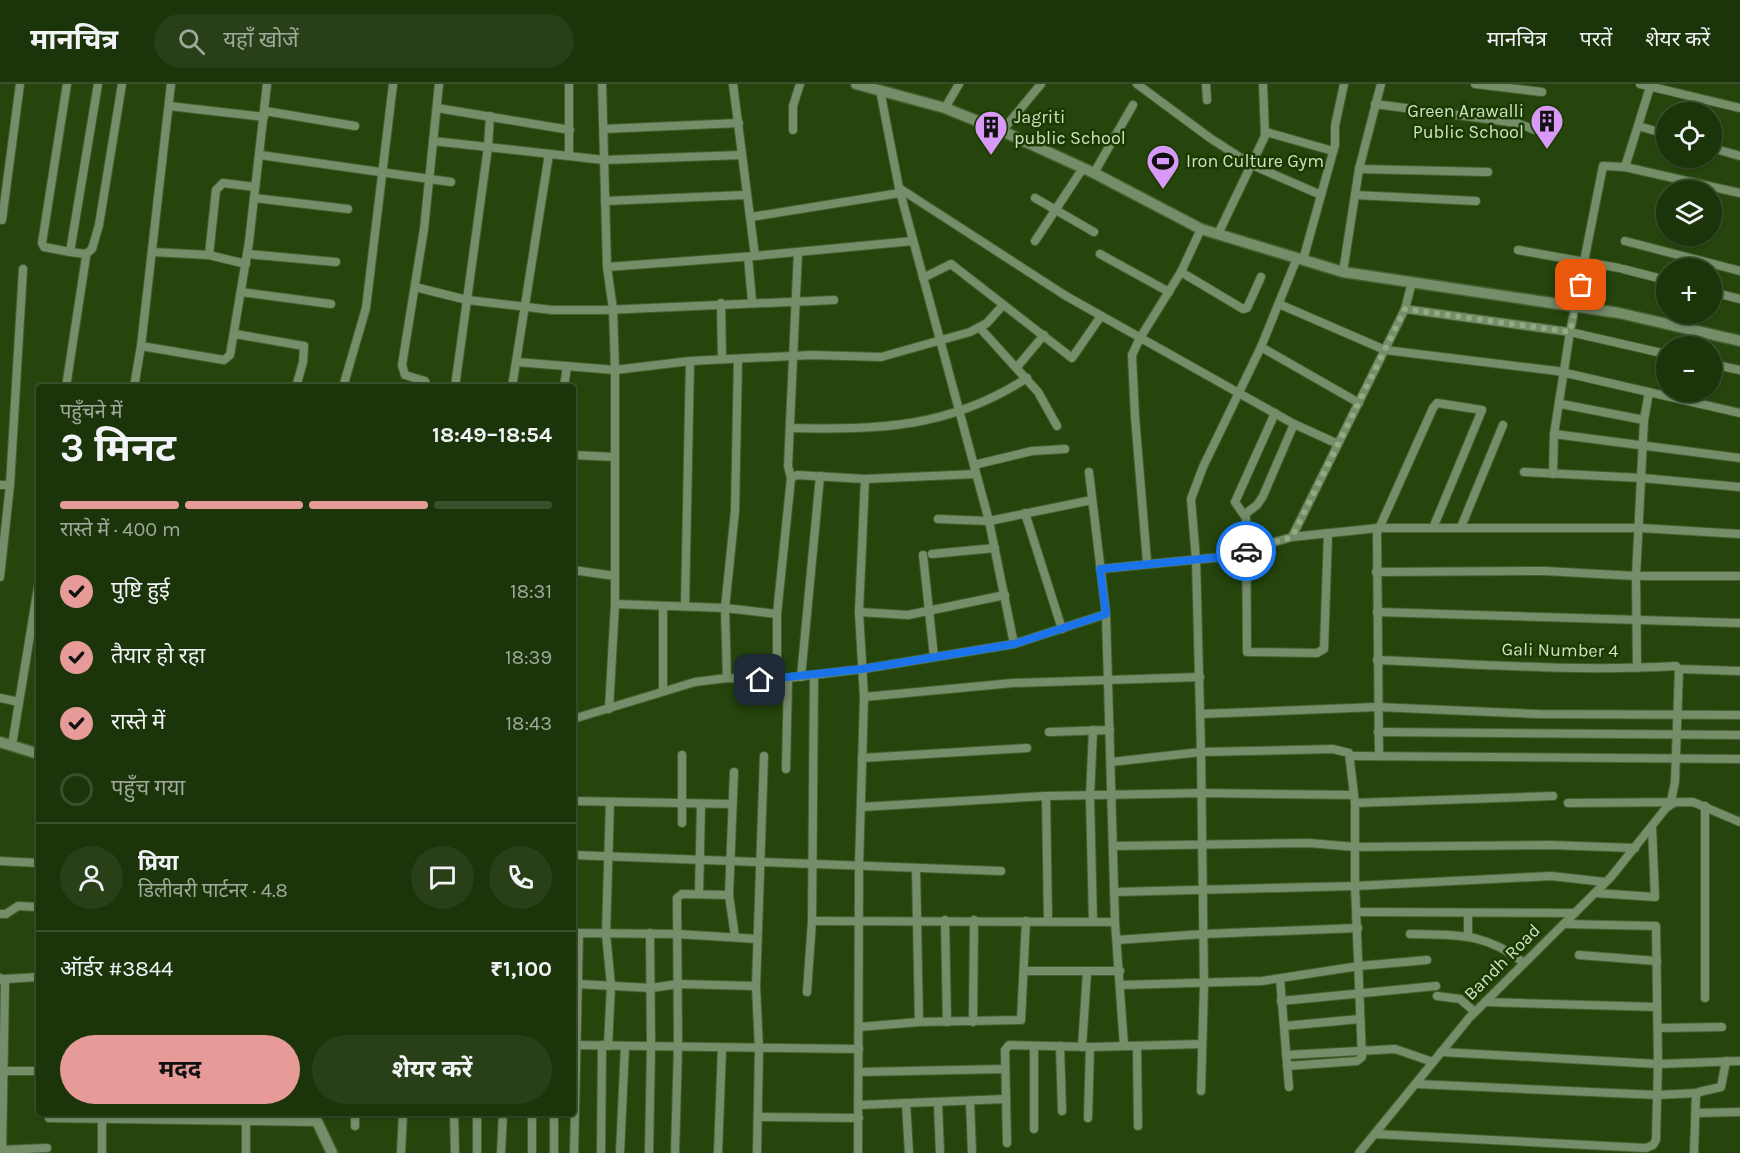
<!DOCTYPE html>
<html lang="hi">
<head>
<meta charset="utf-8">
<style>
  :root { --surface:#1c340a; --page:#293f18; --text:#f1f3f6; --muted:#a0aa9c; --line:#3a4f2b; --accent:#e69b98 }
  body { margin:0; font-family:Karla,"Noto Sans Devanagari",sans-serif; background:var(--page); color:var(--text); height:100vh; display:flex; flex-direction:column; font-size:22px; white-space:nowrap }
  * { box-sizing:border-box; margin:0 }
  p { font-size:20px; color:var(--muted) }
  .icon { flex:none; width:33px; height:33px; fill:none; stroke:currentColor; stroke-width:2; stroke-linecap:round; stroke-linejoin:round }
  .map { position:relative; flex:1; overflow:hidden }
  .sheet { position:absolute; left:36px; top:300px; width:540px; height:732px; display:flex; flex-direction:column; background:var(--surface); border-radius:6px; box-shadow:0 2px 4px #0004,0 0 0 2px var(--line) }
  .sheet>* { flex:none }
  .controls { position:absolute; left:1656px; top:18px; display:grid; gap:12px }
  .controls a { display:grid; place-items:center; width:66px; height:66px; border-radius:50%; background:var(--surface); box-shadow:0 2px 4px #0004,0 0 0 2px var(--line); font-size:30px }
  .pin { position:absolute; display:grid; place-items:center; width:51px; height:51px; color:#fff; margin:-26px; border-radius:12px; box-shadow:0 3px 9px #0006 }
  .courier { position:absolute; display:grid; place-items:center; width:60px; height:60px; margin:-30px; border:4px solid #1a73e8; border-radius:50%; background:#fff; color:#222; box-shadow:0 2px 8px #0007 }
  .summary em { font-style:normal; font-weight:700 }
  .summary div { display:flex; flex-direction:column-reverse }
  .summary { display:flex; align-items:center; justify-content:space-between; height:102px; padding:0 24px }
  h1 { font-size:39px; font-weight:700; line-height:45px }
  .bar { display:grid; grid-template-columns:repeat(4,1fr); gap:9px 6px; align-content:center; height:72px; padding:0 24px }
  .bar i { height:8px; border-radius:4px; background:var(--line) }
  .bar .active { background:var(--accent) }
  .bar p { grid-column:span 4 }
  .line { display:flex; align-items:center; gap:15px; padding:0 24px; border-top:2px solid var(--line) }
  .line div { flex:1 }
  .round { display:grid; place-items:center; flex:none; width:63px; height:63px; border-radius:32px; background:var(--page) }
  ol { padding:0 24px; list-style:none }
  li { display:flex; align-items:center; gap:18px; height:66px }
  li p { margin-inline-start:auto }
  li .icon { padding:6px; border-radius:50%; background:var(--accent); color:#111; stroke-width:4 }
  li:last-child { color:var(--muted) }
  li i { width:33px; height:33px; border:3px solid var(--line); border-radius:50% }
  .button { display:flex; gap:12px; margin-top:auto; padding:12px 24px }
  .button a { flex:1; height:69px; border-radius:36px; background:var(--accent); color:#111; font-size:24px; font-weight:700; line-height:69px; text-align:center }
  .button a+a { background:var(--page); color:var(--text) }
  header { display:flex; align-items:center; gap:36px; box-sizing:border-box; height:84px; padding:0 30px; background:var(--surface); border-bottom:2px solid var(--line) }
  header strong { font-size:28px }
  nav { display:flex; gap:33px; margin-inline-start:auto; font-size:21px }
  .search { width:420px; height:54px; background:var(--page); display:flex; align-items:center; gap:15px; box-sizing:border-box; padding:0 21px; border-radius:33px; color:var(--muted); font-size:22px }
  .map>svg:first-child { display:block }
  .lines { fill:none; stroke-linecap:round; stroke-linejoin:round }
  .minor-casing { stroke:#43612e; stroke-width:10 }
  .tertiary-casing { stroke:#43612e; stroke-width:13 }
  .minor { stroke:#768d6a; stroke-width:8 }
  .tertiary { stroke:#768d6a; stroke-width:10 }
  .done { stroke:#93aa83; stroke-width:6; stroke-dasharray:0 10.8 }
  .route { stroke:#1a73e8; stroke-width:8 }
  .labels { text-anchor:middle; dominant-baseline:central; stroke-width:5; stroke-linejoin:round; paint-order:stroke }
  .poi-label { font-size:18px; fill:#cee1c3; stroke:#1b3a00; text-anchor:start }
  .street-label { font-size:18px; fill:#cee1c3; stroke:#1b3a00 }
</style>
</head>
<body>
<header>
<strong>मानचित्र</strong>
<div class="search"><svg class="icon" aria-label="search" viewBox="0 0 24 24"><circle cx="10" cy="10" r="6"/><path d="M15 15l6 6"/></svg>यहाँ खोजें</div>
<nav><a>मानचित्र</a><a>परतें</a><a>शेयर करें</a></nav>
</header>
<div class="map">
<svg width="1740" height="1069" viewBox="0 0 1740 1069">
  <rect width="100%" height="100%" fill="#25450d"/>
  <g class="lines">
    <defs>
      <g id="minor">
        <path d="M67,0L42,159L44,163L70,168"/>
        <path d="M602,0L607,183L613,225L615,286V520L609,625"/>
        <path d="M733,0L755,172"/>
        <path d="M1137,0L1210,54L1252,81L1321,111"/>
        <path d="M1206,0L1207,16"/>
        <path d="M1475,0L1542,8"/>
        <path d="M1640,0L1740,24"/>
        <path d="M880,6L899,104L989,437L1014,560"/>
        <path d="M1375,20L1517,39L1535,46"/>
        <path d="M169,22L264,33"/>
        <path d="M437,24L570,46"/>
        <path d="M945,24L959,0"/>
        <path d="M265,27L355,42"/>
        <path d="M1638,42L1666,50"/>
        <path d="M604,45L739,39"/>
        <path d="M793,46V22L800,0"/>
        <path d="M1002,47L1041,0"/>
        <path d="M1266,48L1333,67"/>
        <path d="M433,57L604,76L741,71"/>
        <path d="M1712,64L1740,72"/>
        <path d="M260,71L451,98"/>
        <path d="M569,72V0"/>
        <path d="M1625,83L1651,0"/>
        <path d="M1359,85L1488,88"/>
        <path d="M1094,89L1133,21"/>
        <path d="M899,104L1066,212L1294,340L1338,360"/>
        <path d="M1355,111L1476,117"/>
        <path d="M254,114L348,125"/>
        <path d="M1035,114L1094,148"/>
        <path d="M605,117L745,111"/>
        <path d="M751,133L900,109"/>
        <path d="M2,136L20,0"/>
        <path d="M1218,150L1265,52L1263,0"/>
        <path d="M1035,157L1083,84"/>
        <path d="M1625,157L1740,187"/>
        <path d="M1518,166L1619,184"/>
        <path d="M152,168L209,171"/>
        <path d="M86,170L92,165L99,141L122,0"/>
        <path d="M247,170L336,178"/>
        <path d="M1100,170L1169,208"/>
        <path d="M748,173L752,217"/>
        <path d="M1303,176L1335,61V42L1344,0"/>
        <path d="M246,180L209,171L216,106L223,99L255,103"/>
        <path d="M607,183L755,172L913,157"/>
        <path d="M1623,185L1666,196"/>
        <path d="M1181,188L1243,225L1247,224L1261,193"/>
        <path d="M1343,188L1359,85L1381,0"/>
        <path d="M923,194L951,180L1072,274L1101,232"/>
        <path d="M415,203L467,216L552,226H605L834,216"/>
        <path d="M241,208L331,220"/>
        <path d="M1712,208L1740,215"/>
        <path d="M721,219L722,275"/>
        <path d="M1279,220L1385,266L1557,287L1740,329"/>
        <path d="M1405,225L1412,198"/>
        <path d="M980,244L1038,308L1057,342"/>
        <path d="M235,250L304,262L303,278L296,303"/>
        <path d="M141,262L224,276L230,271L249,158L267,0"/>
        <path d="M1261,263L1359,319"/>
        <path d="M516,278L615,286L690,277L812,271L881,273L970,248L987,239L1003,221"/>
        <path d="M1712,280L1740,286"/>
        <path d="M1017,283L1044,251"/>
        <path d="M66,303L86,173V170L70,168L98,0"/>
        <path d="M134,303L141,262L171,0"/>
        <path d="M343,303L366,224L393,0"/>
        <path d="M427,303L425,297L405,291L402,281L424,145L439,0"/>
        <path d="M455,303L488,63L490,32"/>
        <path d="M512,303L549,70"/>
        <path d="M564,303L567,282"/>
        <path d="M1561,320L1644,336L1636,492L1637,584"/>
        <path d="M1275,329L1235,418L1246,434L1247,568L1317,569L1324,565L1328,449"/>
        <path d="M1644,336L1649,308"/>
        <path d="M790,344C879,346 950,344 1027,294"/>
        <path d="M1554,350L1570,248L1603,82L1625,83L1740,109"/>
        <path d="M573,371L615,373"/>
        <path d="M974,381L1032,367L1065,365"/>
        <path d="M1089,388L1106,530L1115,838L1124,962"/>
        <path d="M1524,388L1642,394L1740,403"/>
        <path d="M1553,390L1554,350L1740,374"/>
        <path d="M791,394L788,382L798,168"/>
        <path d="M0,401H10"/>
        <path d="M1025,429L1062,545"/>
        <path d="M1245,430L1257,421L1263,412L1294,340"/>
        <path d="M938,435L989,437L1092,416"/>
        <path d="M1461,443L1503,341"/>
        <path d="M1292,453L1405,225L1570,248L1666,270"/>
        <path d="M932,470L995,464"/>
        <path d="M923,471L934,573"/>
        <path d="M1147,478L1135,333L1132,271L1140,254L1181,188L1201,145"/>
        <path d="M1100,485L1222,473L1292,453L1378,444H1640L1740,450"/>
        <path d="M573,486L615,492"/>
        <path d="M1376,488L1545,487L1636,492H1740"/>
        <path d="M0,493L10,401L23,185"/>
        <path d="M615,520L725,524L777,530"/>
        <path d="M685,522L690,277"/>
        <path d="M859,528L908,531L1005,511"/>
        <path d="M1377,528L1740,539"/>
        <path d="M1377,576C1476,580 1577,588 1676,582L1679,585L1740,587"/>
        <path d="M801,593L820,392"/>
        <path d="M727,594L725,524L735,427L738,275"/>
        <path d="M777,596V530L791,394L797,391L865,395L976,390"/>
        <path d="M663,606V522"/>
        <path d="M864,613L1013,599L1200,593"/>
        <path d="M0,614L19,618"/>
        <path d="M1200,630L1377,623L1538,630L1740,631"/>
        <path d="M573,635L695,598L727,594L771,596L863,585L1014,560L1106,530"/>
        <path d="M1049,648L1110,646"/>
        <path d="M1378,648L1740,651"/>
        <path d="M12,661L39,497"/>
        <path d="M1351,672L1740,675"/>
        <path d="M1379,672L1377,449L1433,324L1437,319L1482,326L1433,444"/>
        <path d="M862,674L1027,664"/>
        <path d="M1111,678L1201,668L1333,665L1349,669L1355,719V802L1362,973L1357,977L1287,982"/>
        <path d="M786,685L788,594"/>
        <path d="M734,688L729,811L735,853"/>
        <path d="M1046,712L1048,836"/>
        <path d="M573,717L732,720"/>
        <path d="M1671,717L1675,698L1679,585"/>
        <path d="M1355,719L1553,712"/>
        <path d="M1568,719L1693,718L1740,738"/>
        <path d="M861,723L1046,712L1202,709L1354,711"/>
        <path d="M682,739V671"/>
        <path d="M1114,762L1309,759L1356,763L1550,761L1635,764"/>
        <path d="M573,771L1001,787"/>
        <path d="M0,777L39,779"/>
        <path d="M916,785L919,938"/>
        <path d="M1115,808L1355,802L1551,792L1605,798"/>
        <path d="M1595,809L1655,813L1652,743"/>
        <path d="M699,810L701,720"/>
        <path d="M1357,828L1575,829"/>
        <path d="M0,830H6L18,822L39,823"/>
        <path d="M945,836L947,938"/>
        <path d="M812,837L1115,838"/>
        <path d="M1093,838L1090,713L1093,646"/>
        <path d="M573,849L677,850L757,855"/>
        <path d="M1410,850C1457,851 1485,848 1524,879"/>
        <path d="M1468,852V830"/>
        <path d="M1117,856L1204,850L1358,844"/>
        <path d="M1579,871L1657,877"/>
        <path d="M1025,887H1120"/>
        <path d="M0,894L5,898L2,1069"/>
        <path d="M4,895L39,893"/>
        <path d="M1280,895L1289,1003"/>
        <path d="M577,900L651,904L678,900L756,902"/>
        <path d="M1121,901L1262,897L1359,882L1427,876"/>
        <path d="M807,908L812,837L814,591"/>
        <path d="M1437,912L1460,915L1475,928"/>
        <path d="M1705,914V722"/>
        <path d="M1281,917L1436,902"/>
        <path d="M1485,918L1657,923"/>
        <path d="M973,938L974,836"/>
        <path d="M1284,942L1360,935"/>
        <path d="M859,943L919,938L1021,936L1026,837"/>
        <path d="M1658,944L1722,943"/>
        <path d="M573,961L859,965"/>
        <path d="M608,962L611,901L606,850L610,718"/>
        <path d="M1060,962L1062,1027"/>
        <path d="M1082,963L1087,888"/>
        <path d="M1137,963L1138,1042"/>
        <path d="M1441,968L1658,980L1740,977"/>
        <path d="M1286,971L1395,965L1433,978"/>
        <path d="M3,987H39"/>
        <path d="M859,988L1004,985"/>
        <path d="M1416,1000L1657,1011L1697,1009"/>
        <path d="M1201,1007L1204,901L1201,668L1196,475L1191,415L1203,383L1261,263L1297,174"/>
        <path d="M970,1017L972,1069"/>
        <path d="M906,1019L909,1069"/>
        <path d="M938,1019L940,1069"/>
        <path d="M859,1021L1005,1015"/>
        <path d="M454,1029L455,1069"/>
        <path d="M1696,1029L1740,1028"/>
        <path d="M759,1033L859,1034"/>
        <path d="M49,1034L315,1038"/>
        <path d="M1088,1034L1090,963"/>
        <path d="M355,1042V1029"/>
        <path d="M1034,1045V962"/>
        <path d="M1375,1050L1646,1064L1653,1061L1656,1056L1658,980L1656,842L1565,840"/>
        <path d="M1007,1059L1005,966L1009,961L1090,963L1202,960"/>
        <path d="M0,1066L47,1064"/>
        <path d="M401,1068L403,1029"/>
        <path d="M102,1069V1036"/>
        <path d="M246,1069V1038"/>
        <path d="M477,1069V1029"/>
        <path d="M501,1069L503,1029"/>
        <path d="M532,1069V1029"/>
        <path d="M554,1069V1029"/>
        <path d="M574,1069L579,849"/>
        <path d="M601,1069L602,961"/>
        <path d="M620,1069L625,962"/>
        <path d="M649,1069L651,962L650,849"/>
        <path d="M675,1069L678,963L677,814L682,810L729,811"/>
        <path d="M718,1069L722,964"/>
        <path d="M757,1069L759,965L756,902L764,672"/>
        <path d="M858,1069L859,782L864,613L859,528L865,395"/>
        <path d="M1359,1069L1469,934L1611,793L1666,724L1675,718"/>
        <path d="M1694,1069L1696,1011L1699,1008L1721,1003L1726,977"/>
      </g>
      <g id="tertiary">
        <path d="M856,0L945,24L1002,47L1094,89L1201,145L1343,188L1619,229L1740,257"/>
        <path d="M0,658L39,670"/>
        <path d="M313,1029L332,1069"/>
      </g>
    </defs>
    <use href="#minor" class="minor-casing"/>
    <use href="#tertiary" class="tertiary-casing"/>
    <use href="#minor" class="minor"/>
    <use href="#tertiary" class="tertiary"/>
  </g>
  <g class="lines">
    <path class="done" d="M1246,467L1292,453L1405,225L1570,248L1581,201"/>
    <path class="route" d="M760,596L862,585L1014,560L1106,530L1100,485L1222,473L1246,467"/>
  </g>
  <defs>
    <symbol id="building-pin" viewBox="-11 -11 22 30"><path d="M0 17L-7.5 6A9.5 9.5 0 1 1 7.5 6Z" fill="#d99af7" stroke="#1b3a00"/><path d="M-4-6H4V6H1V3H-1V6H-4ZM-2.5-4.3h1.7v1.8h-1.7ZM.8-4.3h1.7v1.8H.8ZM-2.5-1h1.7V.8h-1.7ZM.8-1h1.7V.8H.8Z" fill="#111"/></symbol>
    <symbol id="stadium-pin" viewBox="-11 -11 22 30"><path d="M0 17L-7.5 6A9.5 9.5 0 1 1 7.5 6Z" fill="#d99af7" stroke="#1b3a00"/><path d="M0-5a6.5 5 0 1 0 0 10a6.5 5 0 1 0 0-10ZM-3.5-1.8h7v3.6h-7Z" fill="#111"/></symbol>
  </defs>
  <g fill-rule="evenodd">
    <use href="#building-pin" x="1528" y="18" width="38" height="52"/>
    <use href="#building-pin" x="972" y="24" width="38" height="52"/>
    <use href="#stadium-pin" x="1144" y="58" width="38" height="52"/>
  </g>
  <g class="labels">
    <g class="poi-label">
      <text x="1524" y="27" text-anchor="end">Green Arawalli<tspan x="1524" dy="21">Public School</tspan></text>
      <text x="1014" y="33">Jagriti<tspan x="1014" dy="21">public School</tspan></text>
      <text x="1186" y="77">Iron Culture Gym</text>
    </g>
    <g class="street-label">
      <text transform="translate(1560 566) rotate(1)">Gali Number 4</text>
      <text transform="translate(1502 878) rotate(-45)">Bandh Road</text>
    </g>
  </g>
</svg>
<div class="controls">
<a><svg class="icon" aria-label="locate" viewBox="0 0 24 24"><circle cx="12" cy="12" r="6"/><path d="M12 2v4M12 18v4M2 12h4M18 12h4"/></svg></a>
<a><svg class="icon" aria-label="layers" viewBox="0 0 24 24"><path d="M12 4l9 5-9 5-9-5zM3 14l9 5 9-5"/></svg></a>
<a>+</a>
<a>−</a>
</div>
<div class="pin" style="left:1581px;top:201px;background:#ea580c"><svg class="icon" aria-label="bag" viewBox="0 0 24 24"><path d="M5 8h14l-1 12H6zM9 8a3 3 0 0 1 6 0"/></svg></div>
<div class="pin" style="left:760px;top:596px;background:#1f2937"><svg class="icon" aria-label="home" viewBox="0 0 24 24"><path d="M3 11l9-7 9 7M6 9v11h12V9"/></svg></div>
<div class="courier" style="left:1246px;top:467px"><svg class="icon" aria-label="car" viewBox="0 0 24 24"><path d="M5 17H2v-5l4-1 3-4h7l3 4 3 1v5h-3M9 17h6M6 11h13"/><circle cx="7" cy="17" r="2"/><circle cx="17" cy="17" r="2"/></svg></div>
<section class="sheet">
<div class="summary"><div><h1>3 मिनट</h1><p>पहुँचने में</p></div><em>18:49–18:54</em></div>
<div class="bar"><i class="active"></i><i class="active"></i><i class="active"></i><i></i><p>रास्ते में · 400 m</p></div>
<ol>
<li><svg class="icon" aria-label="check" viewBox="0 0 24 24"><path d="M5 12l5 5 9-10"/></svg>पुष्टि हुई<p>18:31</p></li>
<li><svg class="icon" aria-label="check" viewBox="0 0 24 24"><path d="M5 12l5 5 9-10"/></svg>तैयार हो रहा<p>18:39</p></li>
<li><svg class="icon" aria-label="check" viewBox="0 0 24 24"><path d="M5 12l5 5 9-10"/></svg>रास्ते में<p>18:43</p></li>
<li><i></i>पहुँच गया</li>
</ol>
<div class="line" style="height:108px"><a class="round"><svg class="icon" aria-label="person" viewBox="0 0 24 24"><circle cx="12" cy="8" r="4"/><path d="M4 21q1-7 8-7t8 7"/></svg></a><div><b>प्रिया</b><p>डिलीवरी पार्टनर · 4.8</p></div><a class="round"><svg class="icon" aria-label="chat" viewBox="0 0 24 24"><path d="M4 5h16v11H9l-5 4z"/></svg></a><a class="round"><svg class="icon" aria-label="phone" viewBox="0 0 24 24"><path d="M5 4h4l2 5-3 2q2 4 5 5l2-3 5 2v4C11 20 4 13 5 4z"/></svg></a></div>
<div class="line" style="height:78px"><div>ऑर्डर #3844</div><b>₹1,100</b></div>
<div class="button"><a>मदद</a><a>शेयर करें</a></div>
</section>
</div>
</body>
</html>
